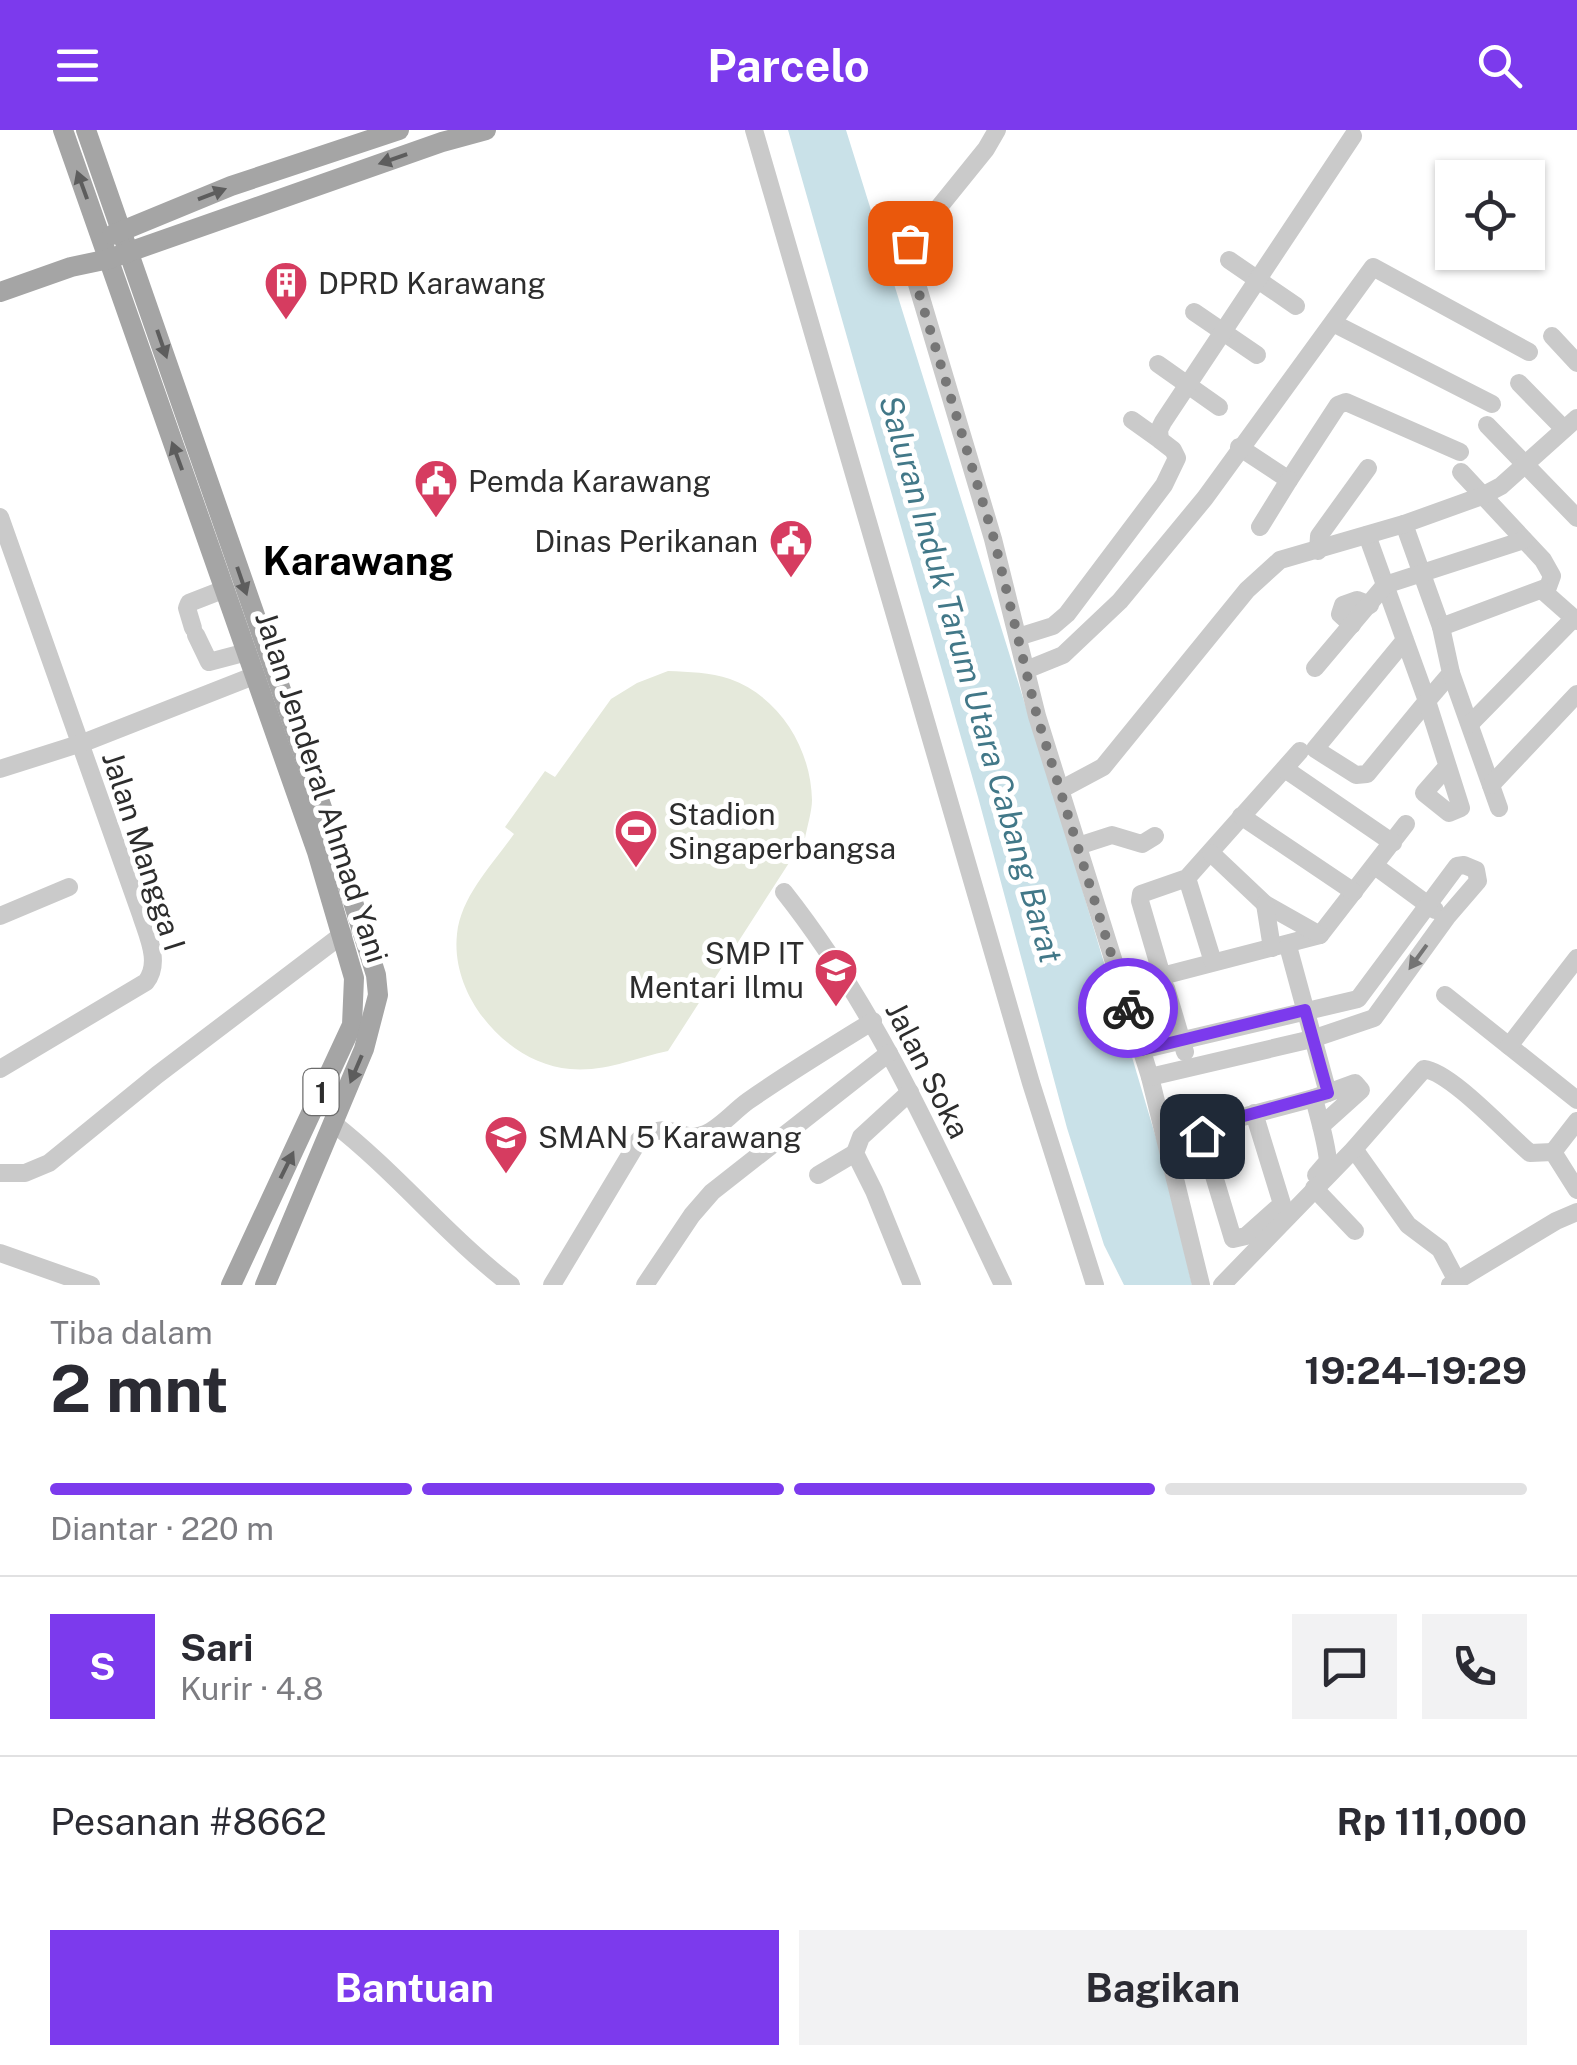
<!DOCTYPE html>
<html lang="id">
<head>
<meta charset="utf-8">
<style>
  :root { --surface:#fff; --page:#f2f2f3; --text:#2b2b33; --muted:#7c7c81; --line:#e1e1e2; --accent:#7c3aed }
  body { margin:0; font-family:"Public Sans",sans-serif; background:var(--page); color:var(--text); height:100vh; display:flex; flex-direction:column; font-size:38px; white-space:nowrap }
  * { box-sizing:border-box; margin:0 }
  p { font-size:32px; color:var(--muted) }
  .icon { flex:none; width:55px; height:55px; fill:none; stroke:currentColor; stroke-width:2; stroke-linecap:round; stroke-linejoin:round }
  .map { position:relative; height:1155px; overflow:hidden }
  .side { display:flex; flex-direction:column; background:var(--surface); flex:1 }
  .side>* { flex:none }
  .controls { position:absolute; left:1435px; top:30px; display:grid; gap:20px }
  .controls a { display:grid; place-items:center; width:110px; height:110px; border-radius:0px; background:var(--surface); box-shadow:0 2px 8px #0004; font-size:50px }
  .pin { position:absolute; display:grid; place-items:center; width:85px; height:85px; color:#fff; margin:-42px; border-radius:20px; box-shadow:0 5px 15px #0006 }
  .courier { position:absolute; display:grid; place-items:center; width:100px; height:100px; margin:-50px; border:8px solid #7c3aed; border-radius:50%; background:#fff; color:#222; box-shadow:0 2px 12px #0007 }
  .summary em { font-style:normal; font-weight:700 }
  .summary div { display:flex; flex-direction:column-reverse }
  .summary { display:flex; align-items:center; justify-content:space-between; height:170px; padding:0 50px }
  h1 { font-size:65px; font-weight:700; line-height:75px }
  .bar { display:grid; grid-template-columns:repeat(4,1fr); gap:15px 10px; align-content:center; height:120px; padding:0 50px }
  .bar i { height:12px; border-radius:8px; background:var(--line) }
  .bar .selected { background:var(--accent) }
  .bar p { grid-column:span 4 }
  .line { display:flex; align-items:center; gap:25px; padding:0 50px; border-top:2px solid var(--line) }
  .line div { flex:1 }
  .round { display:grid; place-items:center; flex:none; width:105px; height:105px; border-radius:0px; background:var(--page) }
  .action { display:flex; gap:20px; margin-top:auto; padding:20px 50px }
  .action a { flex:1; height:115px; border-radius:0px; background:var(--accent); color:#fff; font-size:40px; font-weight:700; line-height:115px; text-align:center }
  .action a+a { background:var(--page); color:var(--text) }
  header { display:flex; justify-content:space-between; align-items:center; height:130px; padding:0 50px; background:var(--accent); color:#fff; font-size:45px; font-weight:700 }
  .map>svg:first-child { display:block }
  .green { fill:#e5e9db }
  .water { fill:#c9e1e8 }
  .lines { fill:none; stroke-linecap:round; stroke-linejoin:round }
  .minor { stroke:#cacaca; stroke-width:18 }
  .major { stroke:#a5a5a5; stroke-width:20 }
  .oneway { fill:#5d5d5d }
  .oneway2 { fill:#747474 }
  .done { stroke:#767676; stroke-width:10; stroke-dasharray:0 18 }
  .route { stroke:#7c3aed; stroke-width:12 }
  .labels { text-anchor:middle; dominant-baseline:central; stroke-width:10; stroke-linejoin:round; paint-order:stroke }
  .shield { fill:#fff; stroke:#6c6c6c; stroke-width:2.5 }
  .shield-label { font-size:28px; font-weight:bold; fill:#2d2d2d }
  .poi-label { font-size:30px; fill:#2d2d2d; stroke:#fff; text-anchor:start }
  .street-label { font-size:30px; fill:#2d2d2d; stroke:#fff }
  .water-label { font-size:32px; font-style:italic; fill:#427888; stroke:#fff }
  .district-label { font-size:40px; font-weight:bold; fill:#000; stroke:#fff }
</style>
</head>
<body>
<header><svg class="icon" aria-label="menu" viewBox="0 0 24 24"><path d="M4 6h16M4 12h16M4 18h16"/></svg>Parcelo<svg class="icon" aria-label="search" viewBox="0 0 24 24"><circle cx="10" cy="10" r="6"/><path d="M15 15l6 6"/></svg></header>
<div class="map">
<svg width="1577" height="1155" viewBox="0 0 1577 1155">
  <rect width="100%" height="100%" fill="#fff"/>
  <path class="green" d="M668,541C689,542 710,542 730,549C780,567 811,619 812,670C812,681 807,697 805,708L668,921C635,928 606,942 570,939C508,934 450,867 457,804C461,766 493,734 514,704L505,697L545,641L555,647L611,569L637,553Z"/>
  <path class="water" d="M788,0H846L1072,725L1167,1045L1192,1155H1124L1104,1115L1067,998L978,667Z"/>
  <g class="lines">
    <g class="minor">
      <path d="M754,0L1031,953L1095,1155"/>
      <path d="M997,0L986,19L910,113L908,124L993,409L1037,586L1150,947L1201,1155"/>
      <path d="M1229,130L1296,176"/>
      <path d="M1194,182L1257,225"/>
      <path d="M1333,193L1492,274"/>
      <path d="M1552,206L1577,233"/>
      <path d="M1158,234L1219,277"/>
      <path d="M1519,253L1564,299"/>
      <path d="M1132,290L1160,310"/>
      <path d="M1487,295L1577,388"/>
      <path d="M1239,317L1289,350L1338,275L1346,272L1460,322"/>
      <path d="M0,387L141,785C148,807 161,833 146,852L0,939"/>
      <path d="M1404,394L1441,497L1548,457L1552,446L1543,430L1461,342"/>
      <path d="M1260,397L1289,350"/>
      <path d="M1367,405L1427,571L1367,644L1356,645L1315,619L1405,510"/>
      <path d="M1318,421L1319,406L1368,338"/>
      <path d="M1543,461L1577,491"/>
      <path d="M1352,495L1340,484L1343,475L1357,470L1370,475"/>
      <path d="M1441,497L1451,543L1427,571L1461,678L1449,683L1424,663L1445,639"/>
      <path d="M193,498L187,478L189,473L225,459"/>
      <path d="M196,505L209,532L247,522"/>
      <path d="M1018,507L1053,496L1067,484L1164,355L1177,328L1173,320L1160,310L1159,300L1163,292L1353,6"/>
      <path d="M1315,538L1385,455L1524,410"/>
      <path d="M1026,540L1063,525L1120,471L1205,368L1373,137L1529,222"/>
      <path d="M1451,543L1499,678"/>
      <path d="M1470,594L1574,488"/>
      <path d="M1300,621L1187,748L1141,764L1140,771L1162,846L1320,805L1406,694"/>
      <path d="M0,639L88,611L256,545"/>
      <path d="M1285,639L1393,713"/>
      <path d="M1491,655L1577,564"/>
      <path d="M1060,660L1103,637L1247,460L1280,430L1404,394L1482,366L1501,356L1577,288"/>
      <path d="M1241,686L1354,762"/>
      <path d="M1078,716L1112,705L1142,714L1155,706"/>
      <path d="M1211,723L1265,774L1320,805"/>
      <path d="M1375,736L1435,780"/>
      <path d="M1187,748L1213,832"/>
      <path d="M784,762C878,881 938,1019 1003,1155"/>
      <path d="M1265,774L1272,818"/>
      <path d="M0,786L69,757"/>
      <path d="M1288,816L1328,963"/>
      <path d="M1166,858L1185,922"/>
      <path d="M1445,865L1577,970"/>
      <path d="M1509,916L1577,828"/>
      <path d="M1141,920L1358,869L1457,736L1464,735L1476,740L1478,751L1447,787L1374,888L1312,909L1150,947"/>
      <path d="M910,962L861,1007L855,1023L874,1061L912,1155"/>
      <path d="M1254,983L1282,1074L1246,1106L1233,1109L1202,1006L1205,997L1314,968"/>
      <path d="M333,993C397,1043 447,1106 511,1155"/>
      <path d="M1354,1019L1408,1095L1440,1119L1457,1151"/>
      <path d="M1553,1022L1577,991"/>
      <path d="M0,1043H25L49,1033L157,945L343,804"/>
      <path d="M818,1045L855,1023"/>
      <path d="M1316,1045L1328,1031C1326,1010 1319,989 1314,968L1355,953L1361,960L1321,996"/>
      <path d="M1314,1058L1355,1101"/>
      <path d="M0,1123L91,1155"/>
      <path d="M552,1155L639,1010C671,986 681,1015 705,1004C720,998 734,981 748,971C788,943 831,917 873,891"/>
      <path d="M645,1155L692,1085L712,1062L889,923"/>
      <path d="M1222,1155L1354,1019L1424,939C1451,942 1507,1004 1530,1023L1553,1022L1577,1060"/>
      <path d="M1450,1155L1556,1091L1577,1082"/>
    </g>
    <g class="major">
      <path d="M63,0L317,722L354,848L352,895L231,1155"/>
      <path d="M86,0L336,718L376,845L378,865L364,919L265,1155"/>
      <path d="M112,105L231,56L399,0"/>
      <path d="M0,162L71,137L109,129L442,12L486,0"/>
    </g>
  </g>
  <defs><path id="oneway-solid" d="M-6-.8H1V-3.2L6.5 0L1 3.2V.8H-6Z" transform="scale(2.5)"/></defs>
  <g class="oneway">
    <use href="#oneway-solid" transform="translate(393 29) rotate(161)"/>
    <use href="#oneway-solid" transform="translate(82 55) rotate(-110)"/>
    <use href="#oneway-solid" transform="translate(212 64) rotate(-21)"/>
    <use href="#oneway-solid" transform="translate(162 214) rotate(71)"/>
    <use href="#oneway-solid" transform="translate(177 326) rotate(-110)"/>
    <use href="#oneway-solid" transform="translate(242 451) rotate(71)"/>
    <use href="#oneway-solid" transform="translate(356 939) rotate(113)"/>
    <use href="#oneway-solid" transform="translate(287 1035) rotate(-64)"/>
  </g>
  <use class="oneway2" href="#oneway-solid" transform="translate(1418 827) rotate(126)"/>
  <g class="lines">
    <path class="done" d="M910,113V134L994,409L1037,586L1128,878"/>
    <path class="route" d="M1128,878L1141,920L1305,880L1328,963L1207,996L1202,1006"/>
  </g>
  <defs>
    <symbol id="building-pin" viewBox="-11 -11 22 30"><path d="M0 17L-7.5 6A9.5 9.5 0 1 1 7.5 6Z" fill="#d63c60" stroke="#fff"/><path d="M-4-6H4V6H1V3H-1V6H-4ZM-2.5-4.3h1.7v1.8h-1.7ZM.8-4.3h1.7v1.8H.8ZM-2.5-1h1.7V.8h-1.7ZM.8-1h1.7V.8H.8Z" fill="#fff"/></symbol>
    <symbol id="civic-pin" viewBox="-11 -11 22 30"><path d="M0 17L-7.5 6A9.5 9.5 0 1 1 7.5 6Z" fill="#d63c60" stroke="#fff"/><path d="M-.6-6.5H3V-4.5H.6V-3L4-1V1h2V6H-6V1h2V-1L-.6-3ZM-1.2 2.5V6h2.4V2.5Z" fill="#fff"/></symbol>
    <symbol id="stadium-pin" viewBox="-11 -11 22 30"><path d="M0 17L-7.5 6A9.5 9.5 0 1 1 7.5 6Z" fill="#d63c60" stroke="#fff"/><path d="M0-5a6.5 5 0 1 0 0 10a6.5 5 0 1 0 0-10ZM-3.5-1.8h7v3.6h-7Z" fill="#fff"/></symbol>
    <symbol id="school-pin" viewBox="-11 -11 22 30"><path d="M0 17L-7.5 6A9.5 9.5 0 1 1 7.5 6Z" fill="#d63c60" stroke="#fff"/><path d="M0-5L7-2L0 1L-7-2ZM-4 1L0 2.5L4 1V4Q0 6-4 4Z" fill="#fff"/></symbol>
  </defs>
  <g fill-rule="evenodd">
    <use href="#building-pin" x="261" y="128" width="50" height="68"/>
    <use href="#civic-pin" x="411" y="326" width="50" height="68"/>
    <use href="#civic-pin" x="766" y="386" width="50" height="68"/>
    <use href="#stadium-pin" x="611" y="676" width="50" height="68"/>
    <use href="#school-pin" x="811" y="815" width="50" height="68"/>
    <use href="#school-pin" x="481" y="982" width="50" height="68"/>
  </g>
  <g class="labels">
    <rect class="shield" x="303.5" y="939" width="35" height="46" rx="8"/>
    <g class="shield-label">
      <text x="321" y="962">1</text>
    </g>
    <g class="poi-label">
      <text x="318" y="153">DPRD Karawang</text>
      <text x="468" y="351">Pemda Karawang</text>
      <text x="758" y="411" text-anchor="end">Dinas Perikanan</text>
      <text x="668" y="684">Stadion<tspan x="668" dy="34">Singaperbangsa</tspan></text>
      <text x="804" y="823" text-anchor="end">SMP IT<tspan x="804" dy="34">Mentari Ilmu</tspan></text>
      <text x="538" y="1007">SMAN 5 Karawang</text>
    </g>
    <g class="street-label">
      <text transform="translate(322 657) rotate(72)">Jalan Jenderal Ahmad Yani</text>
      <text transform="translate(144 721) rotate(72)">Jalan Mangga I</text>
      <text transform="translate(928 940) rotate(63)">Jalan Soka</text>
    </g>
    <g class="water-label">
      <text transform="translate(971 549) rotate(74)">Saluran Induk Tarum Utara Cabang Barat</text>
    </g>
    <g class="district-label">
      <text x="358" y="430">Karawang</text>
    </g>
  </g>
</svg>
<div class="controls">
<a><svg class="icon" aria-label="locate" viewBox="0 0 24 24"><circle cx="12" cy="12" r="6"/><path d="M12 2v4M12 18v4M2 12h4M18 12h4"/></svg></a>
</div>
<div class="pin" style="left:910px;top:113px;background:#ea580c"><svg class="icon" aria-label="bag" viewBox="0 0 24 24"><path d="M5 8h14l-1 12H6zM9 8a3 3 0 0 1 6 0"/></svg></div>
<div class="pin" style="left:1202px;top:1006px;background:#1f2937"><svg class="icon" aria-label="home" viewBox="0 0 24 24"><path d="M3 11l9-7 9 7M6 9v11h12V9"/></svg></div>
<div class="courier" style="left:1128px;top:878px"><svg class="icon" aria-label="bike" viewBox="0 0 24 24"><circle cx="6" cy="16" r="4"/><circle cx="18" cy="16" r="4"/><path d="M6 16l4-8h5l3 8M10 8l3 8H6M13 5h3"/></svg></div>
</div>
<section class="side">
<div class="summary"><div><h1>2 mnt</h1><p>Tiba dalam</p></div><em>19:24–19:29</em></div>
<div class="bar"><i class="selected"></i><i class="selected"></i><i class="selected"></i><i></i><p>Diantar · 220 m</p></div>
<div class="line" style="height:180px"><b class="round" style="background:var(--accent);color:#fff">S</b><div><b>Sari</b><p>Kurir · 4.8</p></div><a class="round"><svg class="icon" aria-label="chat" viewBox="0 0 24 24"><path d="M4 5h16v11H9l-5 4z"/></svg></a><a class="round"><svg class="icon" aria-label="phone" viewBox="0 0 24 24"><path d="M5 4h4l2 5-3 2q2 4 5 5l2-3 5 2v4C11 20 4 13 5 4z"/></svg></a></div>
<div class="line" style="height:130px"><div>Pesanan #8662</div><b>Rp 111,000</b></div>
<div class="action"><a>Bantuan</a><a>Bagikan</a></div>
</section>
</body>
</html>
